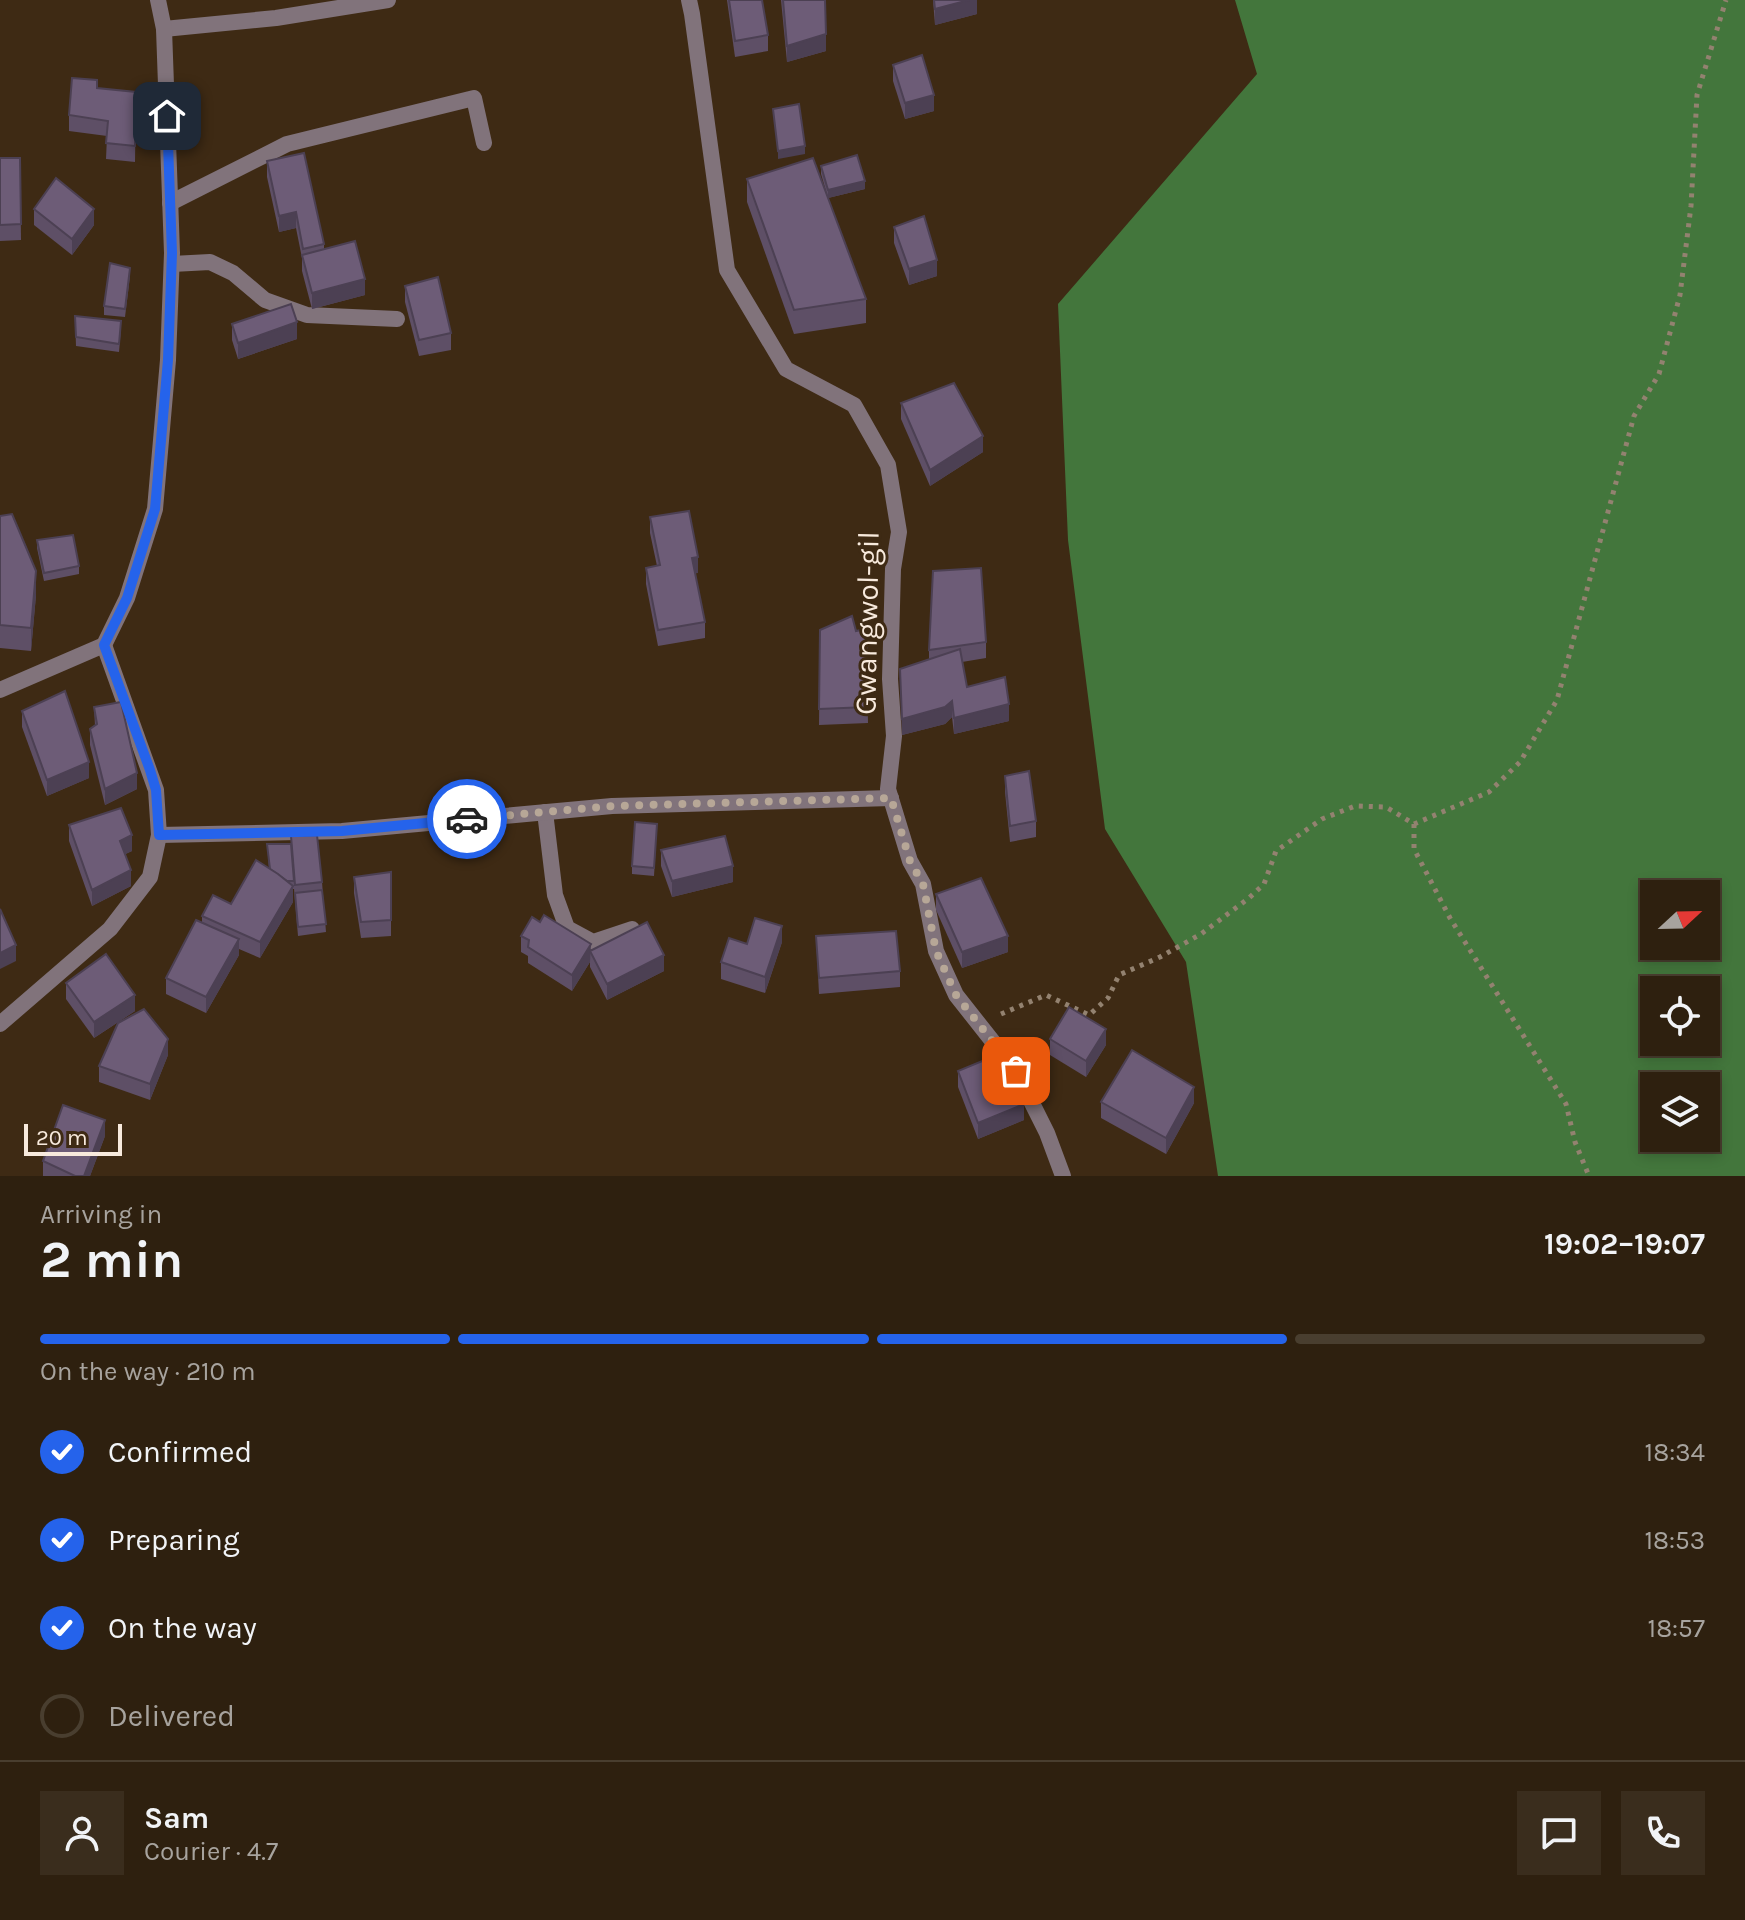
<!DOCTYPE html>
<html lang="en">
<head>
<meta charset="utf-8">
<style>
  :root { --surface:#2e200f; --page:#3a2d1d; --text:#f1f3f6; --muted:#a7a39e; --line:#493e2f; --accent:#2563eb }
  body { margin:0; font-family:Karla,sans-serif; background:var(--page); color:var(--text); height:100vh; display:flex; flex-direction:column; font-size:30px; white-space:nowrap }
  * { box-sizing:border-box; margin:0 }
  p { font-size:26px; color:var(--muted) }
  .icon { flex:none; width:44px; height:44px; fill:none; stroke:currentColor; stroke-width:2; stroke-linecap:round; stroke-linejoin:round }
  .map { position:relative; height:1176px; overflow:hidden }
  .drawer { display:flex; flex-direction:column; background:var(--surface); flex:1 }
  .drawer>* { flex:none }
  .needle { width:52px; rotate:68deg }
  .buttons { position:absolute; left:1640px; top:880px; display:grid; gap:16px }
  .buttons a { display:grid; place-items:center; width:80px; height:80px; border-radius:0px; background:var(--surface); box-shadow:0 4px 12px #0003,0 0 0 2px var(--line); font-size:40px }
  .scale { position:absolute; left:24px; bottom:20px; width:98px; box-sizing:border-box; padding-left:8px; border:4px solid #f8eadd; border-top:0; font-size:22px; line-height:28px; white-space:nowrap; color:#f8eadd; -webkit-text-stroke:6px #3e2a14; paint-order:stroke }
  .pin { position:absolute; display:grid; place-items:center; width:68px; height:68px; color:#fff; margin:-34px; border-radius:16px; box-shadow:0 4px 12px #0006 }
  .courier { position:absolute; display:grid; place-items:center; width:80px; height:80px; margin:-40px; border:6px solid #2563eb; border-radius:50%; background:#fff; color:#222; box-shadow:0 2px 10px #0007 }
  .headline em { font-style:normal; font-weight:700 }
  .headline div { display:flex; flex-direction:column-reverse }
  .headline { display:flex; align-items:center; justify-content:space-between; height:136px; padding:0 40px }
  h1 { font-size:52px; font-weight:700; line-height:60px }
  .bar { display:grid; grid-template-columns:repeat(4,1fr); gap:12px 8px; align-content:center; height:96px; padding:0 40px }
  .bar i { height:10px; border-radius:6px; background:var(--line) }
  .bar .current { background:var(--accent) }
  .bar p { grid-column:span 4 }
  .line { display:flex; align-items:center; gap:20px; padding:0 40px; border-top:2px solid var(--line) }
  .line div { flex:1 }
  .round { display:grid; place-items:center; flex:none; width:84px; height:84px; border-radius:0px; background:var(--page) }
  ol { padding:0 40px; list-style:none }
  li { display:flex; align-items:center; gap:24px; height:88px }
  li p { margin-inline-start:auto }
  li .icon { padding:8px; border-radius:50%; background:var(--accent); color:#fff; stroke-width:4 }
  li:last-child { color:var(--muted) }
  li i { width:44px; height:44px; border:4px solid var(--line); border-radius:50% }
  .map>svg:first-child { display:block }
  .forest { fill:#43763c; fill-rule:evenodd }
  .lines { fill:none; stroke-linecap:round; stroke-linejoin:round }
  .path { stroke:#938270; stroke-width:5; stroke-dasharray:4 6; stroke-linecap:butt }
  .minor { stroke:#81737b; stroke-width:16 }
  .wall { fill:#5e4f66 }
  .shaded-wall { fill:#4c4053 }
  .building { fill:#6d5c77; stroke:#4c4053; stroke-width:2 }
  .done { stroke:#b7a797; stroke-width:8; stroke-dasharray:0 14.4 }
  .route { stroke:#2563eb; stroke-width:10 }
  .labels { text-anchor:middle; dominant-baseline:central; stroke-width:6; stroke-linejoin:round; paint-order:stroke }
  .street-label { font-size:30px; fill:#f8eadd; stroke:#3e2a14 }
</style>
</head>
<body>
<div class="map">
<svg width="1745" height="1176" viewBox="0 0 1745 1176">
  <rect width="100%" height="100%" fill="#3e2a14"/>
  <path class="forest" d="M1235,0H1745V1176H1218L1186,962L1105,829L1068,540L1058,304L1257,74ZM1654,894H1706V946H1654ZM1654,990H1706V1042H1654ZM1654,1086H1706V1138H1654Z"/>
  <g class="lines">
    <g class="path">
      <path d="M1414,824L1489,792L1520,762L1557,700L1634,416L1659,374L1680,295L1691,206L1697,95L1726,0"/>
      <path d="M1414,824V849L1450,918L1566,1104L1575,1142L1589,1176"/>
      <path d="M1001,1014L1046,995L1089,1015L1108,998L1119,975L1160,957L1201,934L1249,898L1264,884L1276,851L1322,819L1355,806L1386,807L1414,824"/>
    </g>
    <g class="minor">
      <path d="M689,0L692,14L727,270L786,369L854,405L888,465L899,532L893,569L890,679L894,736L888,789L910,861L923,884L936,951L956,995L1016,1071L1047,1133L1063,1176"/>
      <path d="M164,29L276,18L388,0"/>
      <path d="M170,203L287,144L474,98L484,143"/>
      <path d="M172,264L210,262L233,273L265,300L307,315L397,319"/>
      <path d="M0,690L104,645L127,598L155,509L168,360L172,253L164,29L158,0"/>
      <path d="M545,812L555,895L567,928L593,942L632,929"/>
      <path d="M159,835L342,831L612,806L891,798"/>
      <path d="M0,1024L110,929L150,877L159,835L156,790L104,645"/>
    </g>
  </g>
  <g class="wall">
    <path d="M727,0H762L768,35V51L735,57Z"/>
    <path d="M781,0H825L826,51L787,62Z"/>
    <path d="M933,0H977V14L935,25Z"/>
    <path d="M893,65L934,111L905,119L893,81Z"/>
    <path d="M97,88L136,92L135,162L106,159L107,136L69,131V115Z"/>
    <path d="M0,158H20L21,240L0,241Z"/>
    <path d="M267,161L324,244V249L365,295L312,309L302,271V258L296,228L279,232L267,177Z"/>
    <path d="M821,166L865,189L828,198L821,174Z"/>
    <path d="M747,179L866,299V323L794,334L747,202Z"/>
    <path d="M34,209L94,225L72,255L34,225Z"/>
    <path d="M894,227L937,276L909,285L894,243Z"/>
    <path d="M130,276L125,317L104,315V306Z"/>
    <path d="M405,286L451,333V350L419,356L405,302Z"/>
    <path d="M75,316L121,329L119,352L76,346Z"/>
    <path d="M232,324L297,339L238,359L232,340Z"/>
    <path d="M901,403L983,452L930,486L901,419Z"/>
    <path d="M0,516L36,595L31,651L0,648Z"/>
    <path d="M650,517L698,573H695L705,622V638L658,646L646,584V568L657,566L650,533Z"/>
    <path d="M37,540L79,566V574L44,581L37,548Z"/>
    <path d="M866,629L868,723L819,725L820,630L856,631Z"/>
    <path d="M986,642V658L962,662L967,687L1009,721L954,734L952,717L945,724L902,735L900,669L929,659V650Z"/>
    <path d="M94,707L137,789L105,805L90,745V729L95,726Z"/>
    <path d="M22,711L89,778L47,796L22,727Z"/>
    <path d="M1005,776L1036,821V837L1010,842L1005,792Z"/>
    <path d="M657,824L654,876L632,874V866Z"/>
    <path d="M69,825L132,851L125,854L131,886L92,906L69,841Z"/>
    <path d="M291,836L322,882L326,932L298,936L294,889H293V902L260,958L239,949V955L206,1013L166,994V978L202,923V916L231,904L269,868L267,844H291Z"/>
    <path d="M661,850L733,882L672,897L661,866Z"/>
    <path d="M391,872V936L361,938L354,893V877Z"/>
    <path d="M936,894L1008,952L962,968L936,910Z"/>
    <path d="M521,936L591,950L664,971L607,1000L590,967V962L572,991L528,963V956L521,952Z"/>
    <path d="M816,936L900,971V987L819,994Z"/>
    <path d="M782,942L765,993L721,979V962Z"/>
    <path d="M66,983L135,1011L94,1038L66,999Z"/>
    <path d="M1050,1039L1106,1045L1086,1077L1050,1055Z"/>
    <path d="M168,1055L150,1100L99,1082V1066Z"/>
    <path d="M958,1071L1024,1120L978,1139L958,1087Z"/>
    <path d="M1101,1102L1194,1103L1166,1154L1101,1118Z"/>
    <path d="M105,1136L90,1176H43V1161Z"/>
  </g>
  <g class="shaded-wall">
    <path d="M969,0H977V14L935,25V9Z"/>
    <path d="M826,34V51L787,62V46Z"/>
    <path d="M934,95V111L905,119V103Z"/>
    <path d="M805,146V154L778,159V151Z"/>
    <path d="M865,181V189L828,198V190Z"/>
    <path d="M94,209V225L72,255V239Z"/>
    <path d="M296,212V228L279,232V216Z"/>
    <path d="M937,260V276L909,285V269Z"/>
    <path d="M365,279V295L312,309V293Z"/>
    <path d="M297,322V339L238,359V343Z"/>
    <path d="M983,436V452L930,486V470Z"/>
    <path d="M698,557V573L692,574V558Z"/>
    <path d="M36,571V595L31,651V628Z"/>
    <path d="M952,701V717L945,724L902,735V719Z"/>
    <path d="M1009,704V721L954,734V718Z"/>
    <path d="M89,762V778L47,796V780Z"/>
    <path d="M137,773V789L105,805V789Z"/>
    <path d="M132,835V851L120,857V841Z"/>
    <path d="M733,866V882L672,897V881Z"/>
    <path d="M131,870V886L92,906V890Z"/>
    <path d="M293,886V902L260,958V942Z"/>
    <path d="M782,926V942L765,993V977Z"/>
    <path d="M1008,936V952L962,968V952Z"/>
    <path d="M239,939V955L206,1013V997Z"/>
    <path d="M591,944L590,962L572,991V975Z"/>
    <path d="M16,945V961L0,969V953Z"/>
    <path d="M664,955V971L607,1000V984Z"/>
    <path d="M135,995V1011L94,1038V1022Z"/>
    <path d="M1106,1029V1045L1086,1077V1061Z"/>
    <path d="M168,1039V1055L150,1100V1084Z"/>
    <path d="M1194,1087V1103L1166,1154V1138Z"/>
    <path d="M1024,1104V1120L978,1139V1123Z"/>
    <path d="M105,1120V1136L90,1176H84Z"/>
  </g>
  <g class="building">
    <path d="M729,0H762L768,35L735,41Z"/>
    <path d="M783,0H825L826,34L787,46Z"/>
    <path d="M934,0H969L935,9Z"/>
    <path d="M922,55L934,95L905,103L893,65Z"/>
    <path d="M72,78L97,80V88L136,92L135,146L106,143L108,121L69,115Z"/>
    <path d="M799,104L805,146L778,151L773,109Z"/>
    <path d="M304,153L324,244L303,249L296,212L279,216L267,161Z"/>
    <path d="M857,155L865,181L828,190L821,166Z"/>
    <path d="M0,158H20L21,224L0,225Z"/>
    <path d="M813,158L866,299L794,310L747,179Z"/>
    <path d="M56,178L94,209L72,239L34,209Z"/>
    <path d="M924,216L937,260L909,269L894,227Z"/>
    <path d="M355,241L365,279L312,293L302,255Z"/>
    <path d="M110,263L130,268L125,309L104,306Z"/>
    <path d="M438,277L451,333L419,340L405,286Z"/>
    <path d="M291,304L297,322L238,343L232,324Z"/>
    <path d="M75,316L121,321L119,344L76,337Z"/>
    <path d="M954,383L983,436L930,470L901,403Z"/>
    <path d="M689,511L698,557L692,558L705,622L658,630L646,568L660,565L650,517Z"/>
    <path d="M12,514L36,571L31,628L0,625V516Z"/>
    <path d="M73,535L79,566L44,573L37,540Z"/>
    <path d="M981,568L986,642L929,650L933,571Z"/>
    <path d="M852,616L856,631L866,629L868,707L819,709L820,630Z"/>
    <path d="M960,649L967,687L1005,677L1009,704L954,718L952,701L945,707L902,719L900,669Z"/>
    <path d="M65,691L89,762L47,780L22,711Z"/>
    <path d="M121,702L137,773L105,789L90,729L97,724L94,707Z"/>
    <path d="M1029,771L1036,821L1010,826L1005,776Z"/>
    <path d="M121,808L132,835L120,841L131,870L92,890L69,825Z"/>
    <path d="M635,822L657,824L654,868L632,866Z"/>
    <path d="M317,835L322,882L295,885L291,836Z"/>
    <path d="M725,836L733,866L672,881L661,850Z"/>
    <path d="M267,844H291L294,881H287L270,869Z"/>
    <path d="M256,860L278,874L293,886L260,942L202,916L213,895L231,904Z"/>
    <path d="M391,872V920L361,922L354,877Z"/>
    <path d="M981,878L1008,936L962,952L936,894Z"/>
    <path d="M322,890L326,924L298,927L295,893Z"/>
    <path d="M0,909L16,945L0,953Z"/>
    <path d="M544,915L591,944L572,975L528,947L529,940L521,936L532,917L540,922Z"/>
    <path d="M755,918L782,926L765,977L721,962L729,938L747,944Z"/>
    <path d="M196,920L239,939L206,997L166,978Z"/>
    <path d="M647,922L664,955L607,984L590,951Z"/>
    <path d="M896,931L900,971L819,978L816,936Z"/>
    <path d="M106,954L135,995L94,1022L66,983Z"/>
    <path d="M1069,1007L1106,1029L1086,1061L1050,1039Z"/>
    <path d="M144,1009L168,1039L150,1084L99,1066L118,1023Z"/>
    <path d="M1132,1050L1194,1087L1166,1138L1101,1102Z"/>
    <path d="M1004,1052L1024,1104L978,1123L958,1071Z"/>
    <path d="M63,1105L105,1120L84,1176H75L43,1161Z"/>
  </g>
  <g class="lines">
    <path class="done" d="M467,819L612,806L891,798L910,861L923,884L936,951L956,995L1016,1071"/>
    <path class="route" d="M167,116L172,253L168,360L155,509L127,598L104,645L150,770L156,790L159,835L342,831L467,819"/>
  </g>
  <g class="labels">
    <g class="street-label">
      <text transform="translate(867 623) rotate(-89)">Gwangwol-gil</text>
    </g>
  </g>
</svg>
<div class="buttons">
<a><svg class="needle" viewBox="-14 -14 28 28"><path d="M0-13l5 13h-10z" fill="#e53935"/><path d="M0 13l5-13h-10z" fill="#a7a39e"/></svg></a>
<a><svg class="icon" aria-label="locate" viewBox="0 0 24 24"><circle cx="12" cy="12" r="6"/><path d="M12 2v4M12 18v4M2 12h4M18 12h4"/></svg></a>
<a><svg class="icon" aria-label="layers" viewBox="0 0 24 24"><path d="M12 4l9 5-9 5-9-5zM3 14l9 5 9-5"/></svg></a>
</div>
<div class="scale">20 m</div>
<div class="pin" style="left:1016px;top:1071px;background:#ea580c"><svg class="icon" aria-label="bag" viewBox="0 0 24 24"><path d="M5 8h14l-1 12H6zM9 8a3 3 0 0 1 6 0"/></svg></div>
<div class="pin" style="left:167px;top:116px;background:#1f2937"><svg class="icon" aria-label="home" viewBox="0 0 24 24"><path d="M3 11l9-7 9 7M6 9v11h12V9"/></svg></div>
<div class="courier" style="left:467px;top:819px"><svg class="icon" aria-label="car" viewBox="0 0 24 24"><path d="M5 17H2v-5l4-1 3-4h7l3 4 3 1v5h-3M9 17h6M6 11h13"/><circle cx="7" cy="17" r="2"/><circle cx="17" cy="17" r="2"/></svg></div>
</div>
<section class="drawer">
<div class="headline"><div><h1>2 min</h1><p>Arriving in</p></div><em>19:02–19:07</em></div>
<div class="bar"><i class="current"></i><i class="current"></i><i class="current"></i><i></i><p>On the way · 210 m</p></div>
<ol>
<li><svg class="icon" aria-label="check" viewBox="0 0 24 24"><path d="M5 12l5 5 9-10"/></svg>Confirmed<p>18:34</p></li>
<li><svg class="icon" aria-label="check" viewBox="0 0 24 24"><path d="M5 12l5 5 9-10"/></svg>Preparing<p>18:53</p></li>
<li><svg class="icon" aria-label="check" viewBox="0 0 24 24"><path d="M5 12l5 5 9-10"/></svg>On the way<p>18:57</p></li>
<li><i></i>Delivered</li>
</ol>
<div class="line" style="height:144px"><a class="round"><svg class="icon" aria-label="person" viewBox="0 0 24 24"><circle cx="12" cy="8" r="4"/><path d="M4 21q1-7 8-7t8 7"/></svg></a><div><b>Sam</b><p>Courier · 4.7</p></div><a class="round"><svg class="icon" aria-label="chat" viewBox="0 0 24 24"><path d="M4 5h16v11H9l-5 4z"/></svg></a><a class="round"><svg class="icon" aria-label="phone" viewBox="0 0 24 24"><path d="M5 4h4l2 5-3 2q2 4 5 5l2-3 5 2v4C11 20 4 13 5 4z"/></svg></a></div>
</section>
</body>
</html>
